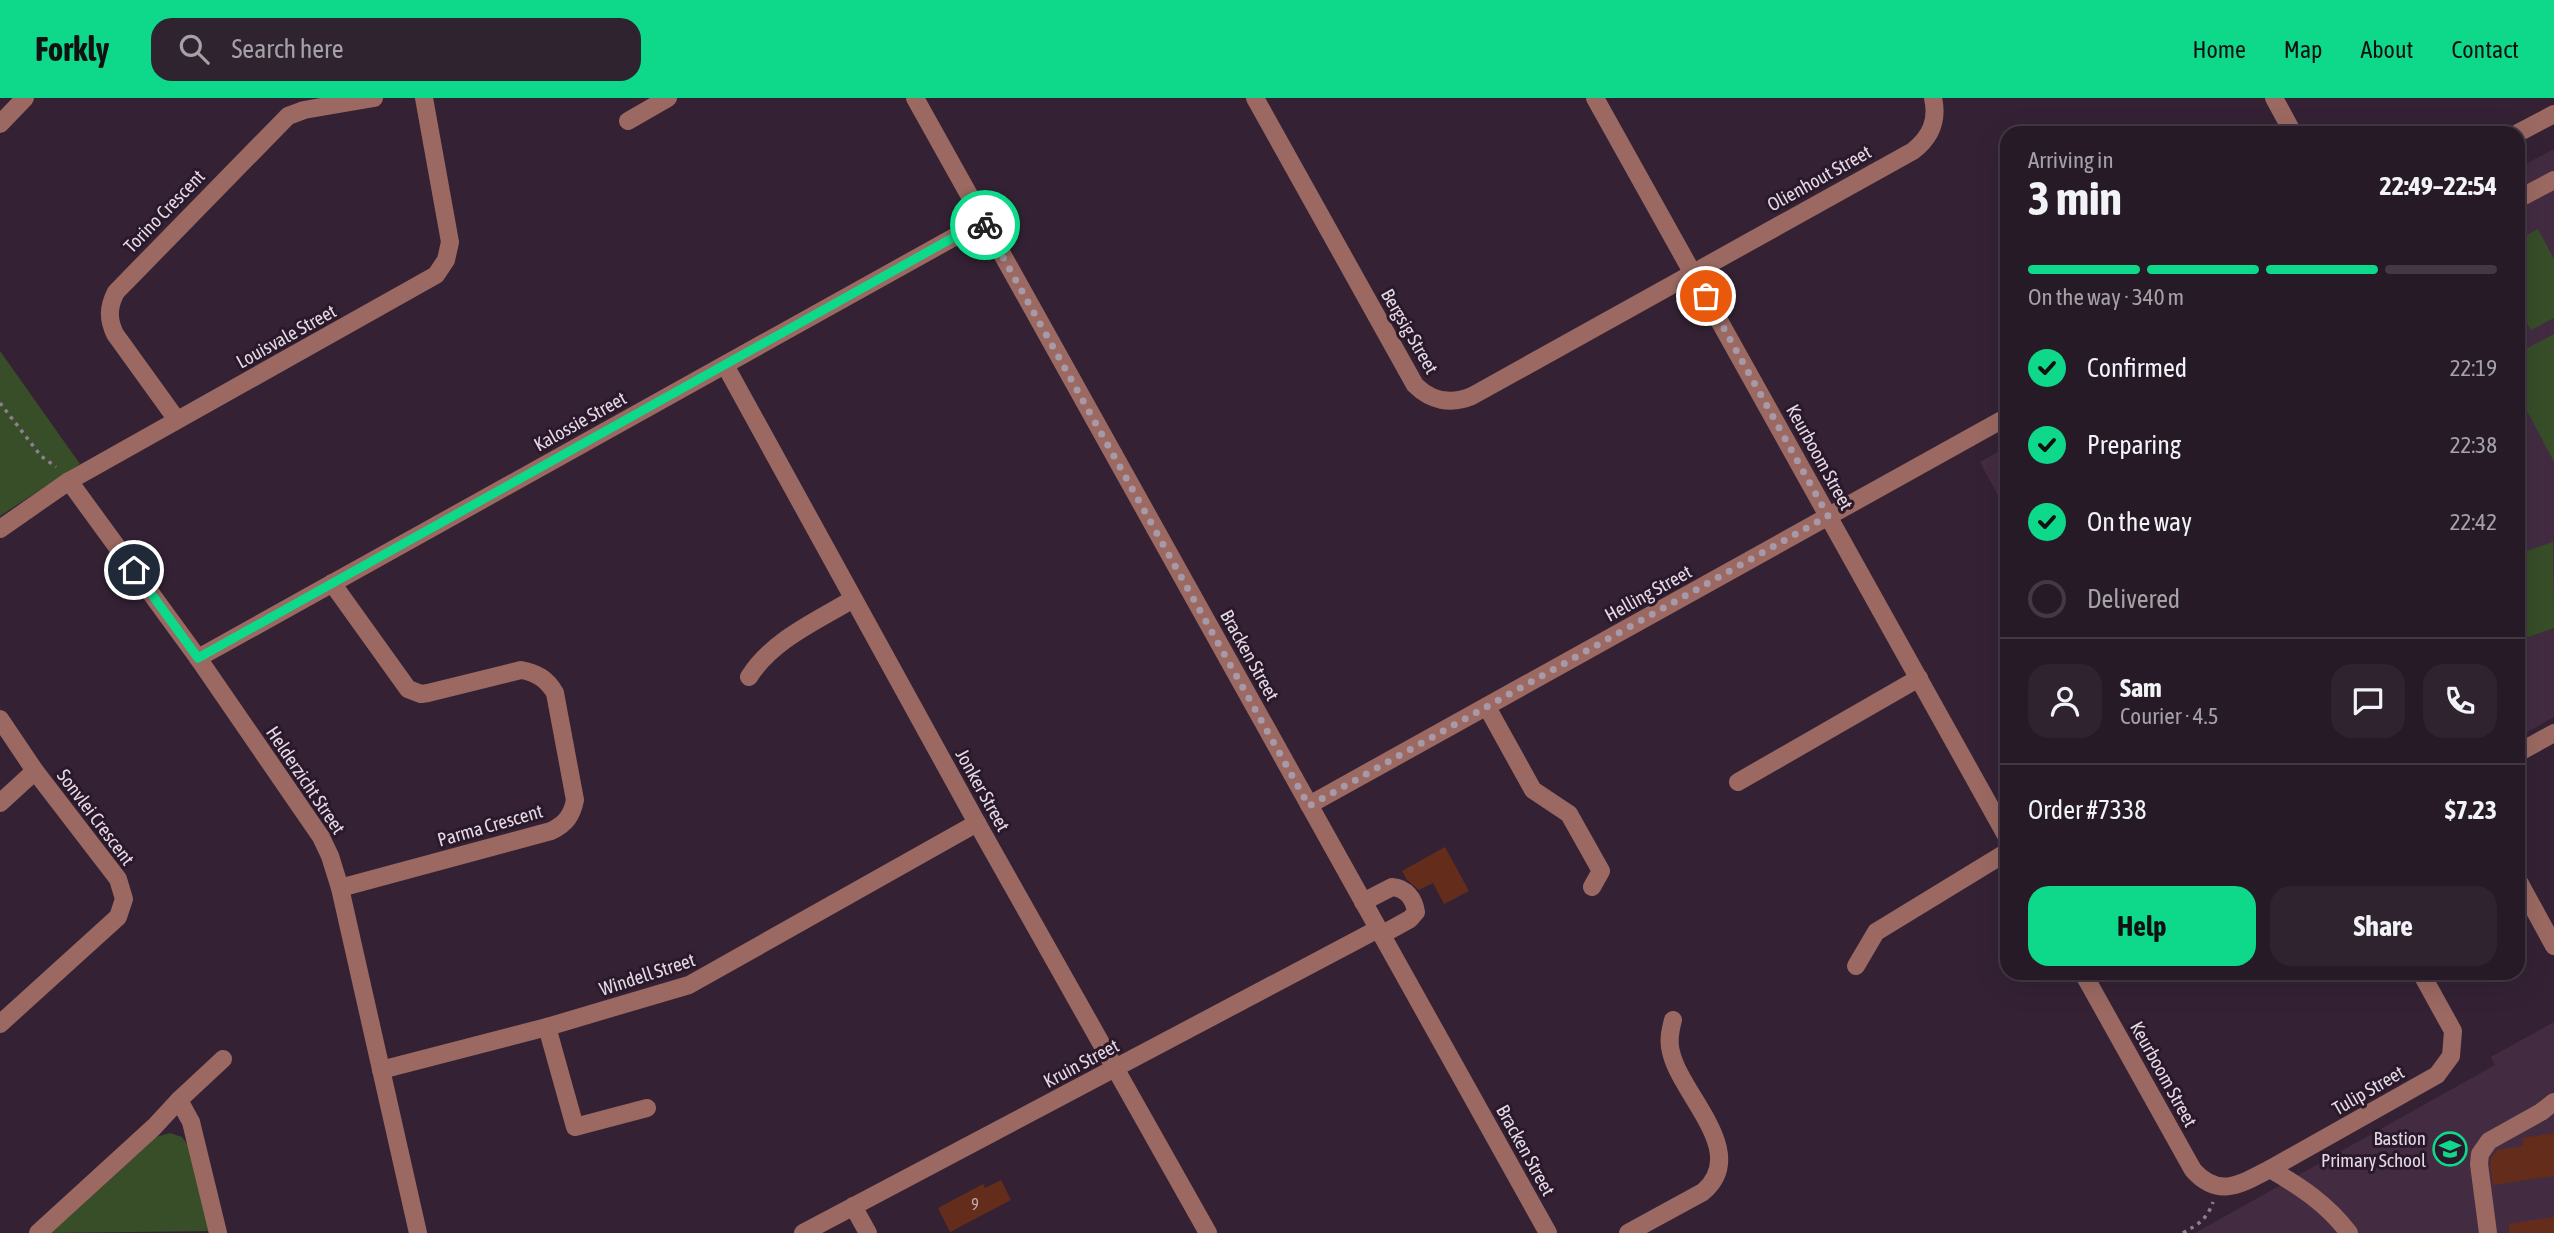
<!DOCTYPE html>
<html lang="en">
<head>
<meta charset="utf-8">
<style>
  :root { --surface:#271a27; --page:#2f232f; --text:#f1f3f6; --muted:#a4a1a7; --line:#433844; --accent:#0ed98a }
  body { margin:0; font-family:"Asap Condensed",sans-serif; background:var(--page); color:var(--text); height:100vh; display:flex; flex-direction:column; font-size:26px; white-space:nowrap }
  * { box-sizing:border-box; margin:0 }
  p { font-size:23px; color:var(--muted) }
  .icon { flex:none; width:38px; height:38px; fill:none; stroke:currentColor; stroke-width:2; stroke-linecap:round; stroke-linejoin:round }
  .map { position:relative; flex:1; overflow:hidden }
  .drawer { position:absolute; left:2000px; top:28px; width:525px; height:854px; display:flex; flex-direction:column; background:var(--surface); border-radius:21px; box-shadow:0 7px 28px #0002,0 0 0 2px var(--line) }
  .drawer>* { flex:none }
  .pin { position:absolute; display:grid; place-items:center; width:60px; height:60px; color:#fff; margin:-30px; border:4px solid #fff; border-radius:50%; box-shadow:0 2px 7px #0007 }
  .courier { position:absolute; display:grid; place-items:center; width:70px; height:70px; margin:-35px; border:5px solid #0ed98a; border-radius:50%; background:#fff; color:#222; box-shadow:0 2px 9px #0007 }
  .summary em { font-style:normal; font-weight:700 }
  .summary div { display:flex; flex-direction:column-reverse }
  .summary { display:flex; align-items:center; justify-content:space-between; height:119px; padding:0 28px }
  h1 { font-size:46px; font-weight:700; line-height:52px }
  .bar { display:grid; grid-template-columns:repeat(4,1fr); gap:10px 7px; align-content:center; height:84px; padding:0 28px }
  .bar i { height:9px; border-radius:5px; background:var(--line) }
  .bar .selected { background:var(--accent) }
  .bar p { grid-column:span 4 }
  .line { display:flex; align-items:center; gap:18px; padding:0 28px; border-top:2px solid var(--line) }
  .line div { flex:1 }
  .round { display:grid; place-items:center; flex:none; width:74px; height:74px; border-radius:21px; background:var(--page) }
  ol { padding:0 28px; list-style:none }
  li { display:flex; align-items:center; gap:21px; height:77px }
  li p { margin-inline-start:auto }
  li .icon { padding:7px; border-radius:50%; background:var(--accent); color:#111; stroke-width:4 }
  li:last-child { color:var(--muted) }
  li i { width:38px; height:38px; border:4px solid var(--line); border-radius:50% }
  .cta { display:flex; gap:14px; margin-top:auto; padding:14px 28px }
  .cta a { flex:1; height:80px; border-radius:21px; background:var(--accent); color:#111; font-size:28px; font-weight:700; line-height:80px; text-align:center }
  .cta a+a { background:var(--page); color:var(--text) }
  header { display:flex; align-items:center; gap:42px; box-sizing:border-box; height:98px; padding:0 35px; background:var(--accent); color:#111 }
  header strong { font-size:33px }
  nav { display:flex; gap:38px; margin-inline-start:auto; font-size:24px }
  .search { width:490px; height:63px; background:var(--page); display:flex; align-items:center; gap:18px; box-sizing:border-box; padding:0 24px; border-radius:21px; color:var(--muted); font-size:26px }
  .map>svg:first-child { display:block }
  .built { fill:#432c42 }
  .green { fill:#374e29 }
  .building { fill:#642c1b }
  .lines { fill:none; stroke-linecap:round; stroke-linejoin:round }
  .path { stroke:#8e7f8e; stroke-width:3.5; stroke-dasharray:3.5 5; stroke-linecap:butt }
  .minor { stroke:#9b6962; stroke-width:18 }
  .done { stroke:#a799a7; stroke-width:7; stroke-dasharray:0 12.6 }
  .route { stroke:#0ed98a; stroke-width:9 }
  .labels { text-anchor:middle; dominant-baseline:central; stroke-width:6; stroke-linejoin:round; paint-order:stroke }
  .number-label { font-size:16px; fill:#c5aeb2 }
  .street-label { font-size:19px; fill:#e5d9e5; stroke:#2a192a }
  .poi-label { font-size:19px; fill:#e5d9e5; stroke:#2a192a; text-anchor:end }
</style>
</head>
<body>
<header>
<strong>Forkly</strong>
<div class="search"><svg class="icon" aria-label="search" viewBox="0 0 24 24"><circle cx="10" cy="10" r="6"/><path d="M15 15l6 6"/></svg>Search here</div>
<nav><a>Home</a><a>Map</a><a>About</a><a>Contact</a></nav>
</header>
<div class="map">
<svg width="2554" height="1135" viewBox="0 0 2554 1135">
  <rect width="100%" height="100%" fill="#342234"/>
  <g class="built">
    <path d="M2554,51V619L2518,639V70Z"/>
    <path d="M2007,349V414L1980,364Z"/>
    <path d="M2554,924V1135H2195L2495,967L2491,959Z"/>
  </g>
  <g class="green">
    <path d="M2538,131L2554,161V220L2531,232L2518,208V142Z"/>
    <path d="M2554,236V364L2518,296V255Z"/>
    <path d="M0,253L80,366L0,418Z"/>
    <path d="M2553,444L2554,530L2528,539L2518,510V456Z"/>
    <path d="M170,1035L182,1039L188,1047L209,1133L51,1135L156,1039Z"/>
  </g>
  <g class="building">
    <path d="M1445,749L1469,793L1444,806L1433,785L1419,792L1407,782L1402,773Z"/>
    <path d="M2554,1035V1078L2493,1087L2490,1066L2491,1060L2497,1052L2523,1048L2522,1040Z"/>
    <path d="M1001,1082L1011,1102L950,1134L938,1110L983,1086L985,1090Z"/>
    <path d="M2554,1119V1135H2509V1126Z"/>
  </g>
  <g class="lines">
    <g class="path">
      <path d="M0,305L41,358L56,369"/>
      <path d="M2183,1135C2199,1126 2207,1121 2213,1104"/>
    </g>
    <g class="minor">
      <path d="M915,0L1548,1135"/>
      <path d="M1255,0L1415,287C1431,303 1451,307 1472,298L1913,53C1931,39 1938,22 1933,0"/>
      <path d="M1595,0L2007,739"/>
      <path d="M2274,0L2293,35"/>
      <path d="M628,23L668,0"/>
      <path d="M0,26L25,0"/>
      <path d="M2518,35L2554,16"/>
      <path d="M2518,101L2554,82"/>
      <path d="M725,267L977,725L1208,1135"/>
      <path d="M177,322L115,236C108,221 108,209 116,194L288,18L304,12L374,0"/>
      <path d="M69,383L198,560L321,739L330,758L340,790L418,1135"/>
      <path d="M0,431L69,383L436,177L446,162L450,144L424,0"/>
      <path d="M332,485L408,591L421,596L428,595L521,572C537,575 547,581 555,595L575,702C572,717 566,726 551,733L340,790"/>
      <path d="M198,560L983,123"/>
      <path d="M749,579C772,542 817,523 853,501"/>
      <path d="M1487,609L1533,692L1569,716L1601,773L1592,789"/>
      <path d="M0,621L35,673L118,781L124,801L118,819L0,926"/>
      <path d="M2518,655L2554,635"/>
      <path d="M1738,684L1919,580"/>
      <path d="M0,705L35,673"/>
      <path d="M1309,707L2007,319"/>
      <path d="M2518,782L2554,848"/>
      <path d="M1363,804L1392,789C1406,790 1414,801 1416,814L1410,821L1381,837"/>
      <path d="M1856,868L1876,834L2007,754"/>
      <path d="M2083,875L2193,1072C2219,1101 2241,1086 2270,1071L2437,977L2451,958L2453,933L2421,875"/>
      <path d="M547,929L575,1029L647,1010"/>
      <path d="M381,972L547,929L689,887L977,725"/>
      <path d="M179,1002L191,1024L218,1135"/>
      <path d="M2270,1071C2301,1089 2327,1106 2349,1135"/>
      <path d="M853,1108L868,1135"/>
      <path d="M38,1135L154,1029L179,1002L223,961"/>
      <path d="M803,1135L1378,831"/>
      <path d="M1628,1135L1703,1094C1750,1054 1681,998 1671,954C1668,943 1670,933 1673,922"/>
      <path d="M2488,1135L2479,1066L2480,1056L2489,1043L2541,1014L2554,1004"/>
    </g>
  </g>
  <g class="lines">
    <path class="done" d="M985,127L1309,708L1828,418L1706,198"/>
    <path class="route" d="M134,472L198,560L983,123L985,127"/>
  </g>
  <defs>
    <symbol id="school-ring" viewBox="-11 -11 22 22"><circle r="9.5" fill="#2a192a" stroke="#0ed98a" stroke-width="1.5"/><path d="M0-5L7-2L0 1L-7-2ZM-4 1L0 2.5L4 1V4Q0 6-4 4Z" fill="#0ed98a"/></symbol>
  </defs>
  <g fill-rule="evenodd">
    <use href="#school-ring" x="2431" y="1032" width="38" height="38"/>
  </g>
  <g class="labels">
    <g class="number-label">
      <text x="975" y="1106">9</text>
    </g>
    <g class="street-label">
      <text transform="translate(1819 80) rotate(-29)">Olienhout Street</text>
      <text transform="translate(164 113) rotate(-46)">Torino Crescent</text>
      <text transform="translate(1410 233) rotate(60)">Bergsig Street</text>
      <text transform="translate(286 238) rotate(-29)">Louisvale Street</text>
      <text transform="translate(580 323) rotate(-29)">Kalossie Street</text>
      <text transform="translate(1820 359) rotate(61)">Keurboom Street</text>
      <text transform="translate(1648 495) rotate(-29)">Helling Street</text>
      <text transform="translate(1250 557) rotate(61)">Bracken Street</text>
      <text transform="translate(306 682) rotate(56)">Helderzicht Street</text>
      <text transform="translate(983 692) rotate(61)">Jonker Street</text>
      <text transform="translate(96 719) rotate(53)">Sonvlei Crescent</text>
      <text transform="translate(490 727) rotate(-16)">Parma Crescent</text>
      <text transform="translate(647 876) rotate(-18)">Windell Street</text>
      <text transform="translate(1081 965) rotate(-28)">Kruin Street</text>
      <text transform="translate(2164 976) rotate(61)">Keurboom Street</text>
      <text transform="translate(2368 992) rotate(-30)">Tulip Street</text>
      <text transform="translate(1526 1052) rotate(61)">Bracken Street</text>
    </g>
    <g class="poi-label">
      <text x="2426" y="1040">Bastion<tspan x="2426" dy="22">Primary School</tspan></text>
    </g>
  </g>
</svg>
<div class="pin" style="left:1706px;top:198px;background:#ea580c"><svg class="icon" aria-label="bag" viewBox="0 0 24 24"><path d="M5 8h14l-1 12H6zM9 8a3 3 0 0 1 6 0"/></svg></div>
<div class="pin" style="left:134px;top:472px;background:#1f2937"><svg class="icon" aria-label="home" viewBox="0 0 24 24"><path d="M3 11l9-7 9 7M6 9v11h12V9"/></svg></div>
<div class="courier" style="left:985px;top:127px"><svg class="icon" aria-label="bike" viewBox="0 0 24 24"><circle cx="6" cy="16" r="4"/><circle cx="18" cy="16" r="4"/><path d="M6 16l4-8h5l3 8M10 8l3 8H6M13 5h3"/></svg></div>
<section class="drawer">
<div class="summary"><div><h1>3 min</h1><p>Arriving in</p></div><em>22:49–22:54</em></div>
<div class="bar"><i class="selected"></i><i class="selected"></i><i class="selected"></i><i></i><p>On the way · 340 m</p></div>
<ol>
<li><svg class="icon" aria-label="check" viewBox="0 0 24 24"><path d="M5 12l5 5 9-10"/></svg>Confirmed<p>22:19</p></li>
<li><svg class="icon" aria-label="check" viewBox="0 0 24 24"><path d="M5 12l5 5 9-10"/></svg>Preparing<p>22:38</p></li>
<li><svg class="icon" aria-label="check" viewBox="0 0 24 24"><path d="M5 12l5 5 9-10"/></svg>On the way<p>22:42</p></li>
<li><i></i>Delivered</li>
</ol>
<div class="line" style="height:126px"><a class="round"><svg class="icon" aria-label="person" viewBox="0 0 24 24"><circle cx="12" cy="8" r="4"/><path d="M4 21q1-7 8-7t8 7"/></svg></a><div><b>Sam</b><p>Courier · 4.5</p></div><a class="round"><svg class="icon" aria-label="chat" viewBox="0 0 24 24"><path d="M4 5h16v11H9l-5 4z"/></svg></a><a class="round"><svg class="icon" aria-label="phone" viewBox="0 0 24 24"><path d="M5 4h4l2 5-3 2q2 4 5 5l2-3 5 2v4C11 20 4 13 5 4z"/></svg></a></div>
<div class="line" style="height:91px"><div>Order #7338</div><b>$7.23</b></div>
<div class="cta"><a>Help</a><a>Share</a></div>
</section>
</div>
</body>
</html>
